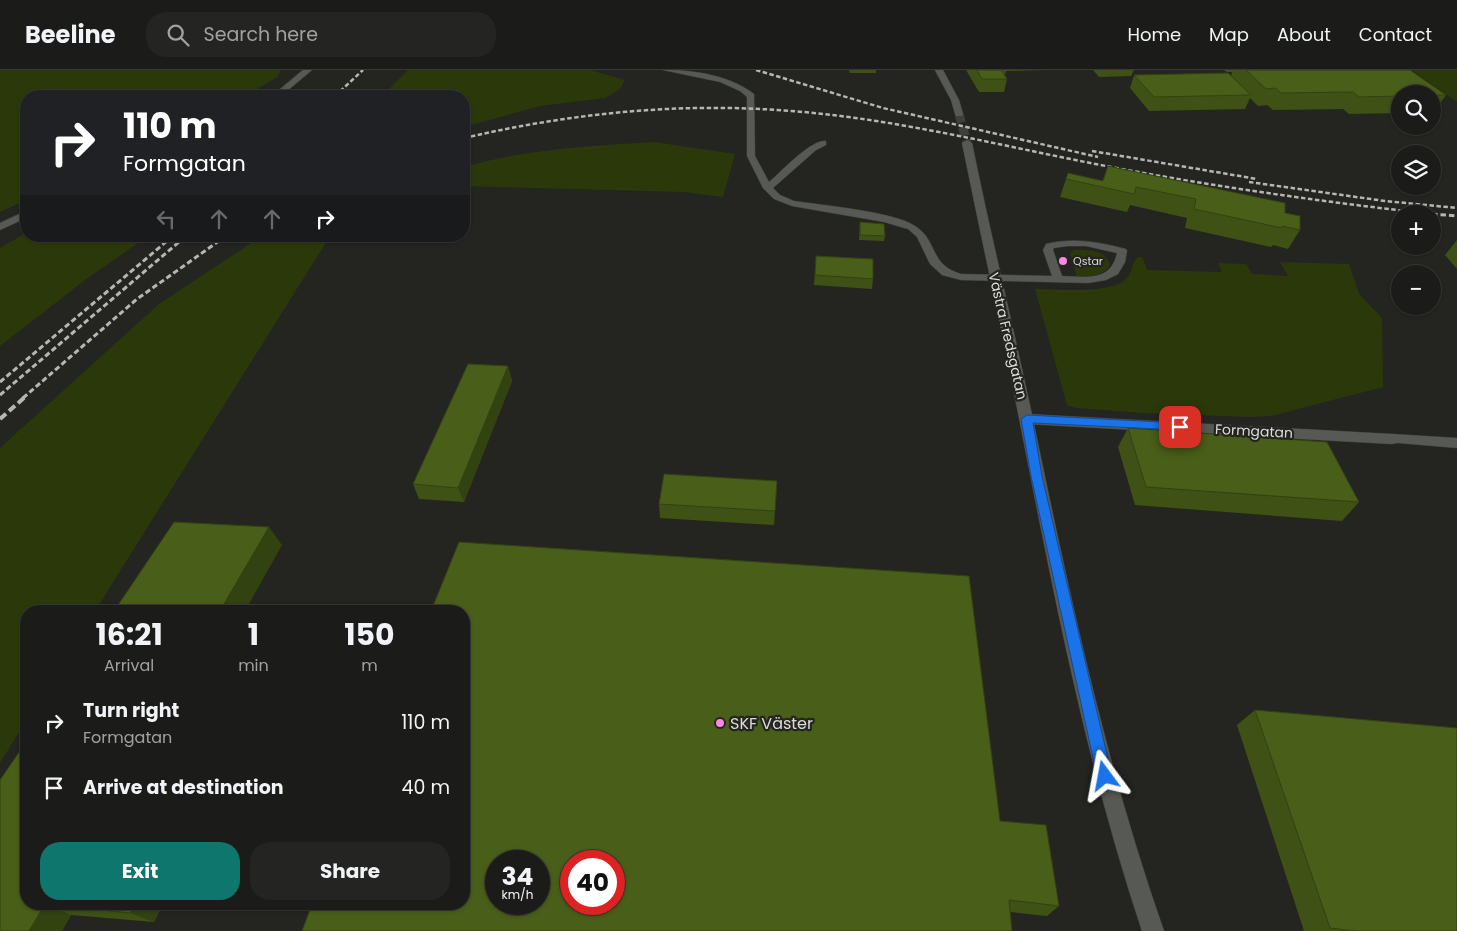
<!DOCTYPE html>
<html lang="en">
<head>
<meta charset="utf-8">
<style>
	:root { --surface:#1b1c19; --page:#242522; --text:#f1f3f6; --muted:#a0a1a2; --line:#393a38; --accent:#0f766e }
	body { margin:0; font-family:Poppins,sans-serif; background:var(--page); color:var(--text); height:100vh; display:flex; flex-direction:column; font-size:19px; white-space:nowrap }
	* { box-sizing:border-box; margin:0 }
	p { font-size:16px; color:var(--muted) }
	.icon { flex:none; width:28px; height:28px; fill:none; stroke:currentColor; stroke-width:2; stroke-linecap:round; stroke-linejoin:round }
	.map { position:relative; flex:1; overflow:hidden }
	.side { position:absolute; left:20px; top:535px; width:450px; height:305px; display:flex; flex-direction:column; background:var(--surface); border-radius:20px; box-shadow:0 1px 4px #0004,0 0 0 1px var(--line) }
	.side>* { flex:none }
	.top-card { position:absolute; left:20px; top:20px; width:450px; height:152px; border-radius:20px; box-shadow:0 1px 4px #0004,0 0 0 1px var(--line); background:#202124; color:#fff; overflow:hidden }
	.controls { position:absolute; left:1391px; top:15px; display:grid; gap:10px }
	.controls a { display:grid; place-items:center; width:50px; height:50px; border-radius:50%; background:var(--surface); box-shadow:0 1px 4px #0004,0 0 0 1px var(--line); font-size:25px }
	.speed { position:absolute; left:485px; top:780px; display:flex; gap:10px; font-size:25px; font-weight:700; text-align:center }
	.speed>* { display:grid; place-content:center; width:65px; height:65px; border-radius:50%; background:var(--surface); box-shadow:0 1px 4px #0004,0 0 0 1px var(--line); line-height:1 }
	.speed small { font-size:12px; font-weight:400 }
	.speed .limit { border:8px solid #d22; background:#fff; color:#111 }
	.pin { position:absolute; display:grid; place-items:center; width:42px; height:42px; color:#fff; margin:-21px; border-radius:10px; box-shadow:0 2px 8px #0006 }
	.me { position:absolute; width:55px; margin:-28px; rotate:347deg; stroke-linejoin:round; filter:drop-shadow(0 0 4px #0008) }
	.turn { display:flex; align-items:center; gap:18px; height:105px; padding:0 20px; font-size:22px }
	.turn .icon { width:65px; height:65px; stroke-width:2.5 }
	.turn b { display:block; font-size:35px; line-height:42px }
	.lanes { display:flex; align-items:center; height:48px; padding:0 20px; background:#0003; justify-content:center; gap:25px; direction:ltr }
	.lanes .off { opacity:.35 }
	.eta { display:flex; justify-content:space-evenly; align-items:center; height:85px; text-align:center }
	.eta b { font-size:30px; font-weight:700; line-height:35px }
	.action { display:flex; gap:10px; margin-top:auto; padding:10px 20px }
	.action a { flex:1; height:58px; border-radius:20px; background:var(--accent); color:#fff; font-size:20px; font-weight:700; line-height:58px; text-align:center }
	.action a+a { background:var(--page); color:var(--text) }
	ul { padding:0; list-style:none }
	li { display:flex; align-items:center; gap:15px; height:65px; padding:0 20px }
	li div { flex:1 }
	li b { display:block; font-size:19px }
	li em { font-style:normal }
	header { display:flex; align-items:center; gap:30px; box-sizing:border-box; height:70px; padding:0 25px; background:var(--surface); border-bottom:1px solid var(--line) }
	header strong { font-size:24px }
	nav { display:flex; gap:28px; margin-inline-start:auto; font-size:18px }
	.search { width:350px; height:45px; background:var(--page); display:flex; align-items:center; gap:12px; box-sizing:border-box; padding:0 18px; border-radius:20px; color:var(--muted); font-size:19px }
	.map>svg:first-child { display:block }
</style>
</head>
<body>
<header>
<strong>Beeline</strong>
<div class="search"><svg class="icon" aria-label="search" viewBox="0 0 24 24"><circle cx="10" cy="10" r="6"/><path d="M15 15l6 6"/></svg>Search here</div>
<nav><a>Home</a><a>Map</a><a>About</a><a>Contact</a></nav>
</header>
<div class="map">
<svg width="1457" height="861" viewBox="0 0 1457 861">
	<rect width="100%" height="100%" fill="#242521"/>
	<!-- green -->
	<path fill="#2b390a" d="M 0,0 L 281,0 L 277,7 L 246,26 L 26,26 L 26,130 L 0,142 Z
		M 408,0 L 590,0 L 625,10 L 620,19 L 605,28 L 540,36 L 464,57 L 464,26 L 382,26 Z
		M 1412,0 L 1457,0 L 1457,32 Z
		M 654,72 L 735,84 L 723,127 L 684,122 L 464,116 L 464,97 C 526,79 590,76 654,72 Z
		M 26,163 L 26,166 L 148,166 L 85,210 L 0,276 L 0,178 Z
		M 262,166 L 330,166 L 95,541 L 26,541 L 26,651 L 0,693 L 0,378 L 159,234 Z
		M 1074,180 C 1089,180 1104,179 1110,194 C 1104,207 1089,206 1077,207 L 1070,183 Z
		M 1138,187 L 1142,187 L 1147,200 L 1222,202 L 1218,193 L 1246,194 L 1252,204 L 1288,206 L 1280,192 L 1349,194 L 1359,224 L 1382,248 L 1383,317 L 1271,346 L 1250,347 L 1143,343 L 1076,338 L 1067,335 L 1035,219 C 1057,219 1109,224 1125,210 C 1133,204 1131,193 1138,187 Z"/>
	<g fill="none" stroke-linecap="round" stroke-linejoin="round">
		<!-- secondary-tunnel -->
		<path stroke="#3f403d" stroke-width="9" stroke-dasharray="9 4.5" stroke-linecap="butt" d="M 959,44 L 967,73"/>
		<defs>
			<path id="lane" d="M 663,0 C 694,0 729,5 754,24 L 755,86 L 769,112 C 781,102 811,69 826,71 L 826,75 L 816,80 L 773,118 L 780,125 L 794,131 C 821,135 895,142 915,156 C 938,170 929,195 961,204 L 1052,206 L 1043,180 L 1046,174 C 1074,167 1099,172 1126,179 L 1127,181 L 1125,192 L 1118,204 L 1106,210 L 1088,213 L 961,210 L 942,205 L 930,194 L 917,167 L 908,159 L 884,152 L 792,136 L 774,129 L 763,118 L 747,86 L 747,27 L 740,21 L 720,12 ZM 1068,176 L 1086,176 L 1117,183 C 1111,212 1086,207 1062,206 L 1053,180 L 1054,178 Z
				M 1392,364 L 1457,368 L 1457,378 L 1387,372 L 1386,369 L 1387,366 Z"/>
			<path id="street" d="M 1027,344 L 1392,364 L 1397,365 L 1399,369 L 1397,373 L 1392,374 L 1027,354 L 1022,352 L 1020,349 L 1022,346 Z"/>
			<path id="secondary" d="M 303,0 L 312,0 L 281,26 L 272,26 Z
				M 935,0 L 943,0 L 959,30 L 963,44 L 962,46 L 956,46 L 955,44 L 951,30 Z
				M 967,70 L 972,73 C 990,162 1012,251 1031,340 C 1068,517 1104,690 1164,861 L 1142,861 C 1085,690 1053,520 1018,343 C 1003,265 985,186 969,107 L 962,73 Z
				M 26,141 L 26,148 L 0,160 L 0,153 Z"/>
		</defs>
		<!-- lane casing -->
		<use href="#lane" stroke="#3e3f3c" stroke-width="1"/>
		<!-- street casing -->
		<use href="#street" stroke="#3e3f3c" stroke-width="1"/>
		<!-- secondary casing -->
		<use href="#secondary" stroke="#3e3f3c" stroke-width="1"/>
		<!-- lane -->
		<use href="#lane" fill="#575954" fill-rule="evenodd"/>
		<!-- street -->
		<use href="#street" fill="#575954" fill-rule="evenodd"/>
		<!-- secondary -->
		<use href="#secondary" fill="#575954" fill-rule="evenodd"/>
		<!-- rail-far2 -->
		<path stroke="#b6b7b4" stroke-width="2.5" stroke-dasharray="4.5 2.5" stroke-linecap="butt" d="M 756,0 L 883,38 L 1098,87
			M 335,26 L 363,0
			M 464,68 C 572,43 680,32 791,41 C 899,49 1005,77 1111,97 C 1217,117 1324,132 1432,144
			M 1092,81 L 1257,109
			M 1249,112 L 1385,131 L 1457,138
			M 1432,144 L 1438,145"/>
		<!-- rail-far1 -->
		<path stroke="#b6b7b4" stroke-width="3" stroke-dasharray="5.5 3" stroke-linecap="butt" d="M 1426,143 L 1432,144
			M 1432,144 L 1457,146
			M 0,312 L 173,166
			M 0,325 L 186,166
			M 23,328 L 137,229 L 226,166"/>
		<!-- rail -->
		<path stroke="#b6b7b4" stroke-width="4" stroke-dasharray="8 4" stroke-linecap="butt" d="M 0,349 L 25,327"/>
	</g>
	<!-- wall -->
	<path fill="#3f5115" d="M 849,0 L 876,0 L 876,3 L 850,3 Z
		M 966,0 L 1047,0 L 1006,1 L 1005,5 L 1007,9 L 1004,22 L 979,22 Z
		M 1093,0 L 1134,0 L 1131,6 L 1099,7 Z
		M 1224,0 L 1410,0 L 1446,25 L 1434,42 L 1432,42 L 1432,24 L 1400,24 L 1400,43 L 1349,44 L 1343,39 L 1273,40 L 1267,35 L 1258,36 L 1250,28 L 1245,39 L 1149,41 L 1130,18 L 1134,5 L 1231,6 L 1232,2 L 1227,2 Z
		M 1108,96 L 1285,143 L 1300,160 L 1288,179 L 1273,175 L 1271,177 L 1185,158 L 1187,148 L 1130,135 L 1127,142 L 1060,127 L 1066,109 L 1103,110 Z
		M 860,152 L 885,166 L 884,171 L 859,170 Z
		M 1457,170 L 1457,199 L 1445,185 Z
		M 816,186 L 873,209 L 872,219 L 814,215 Z
		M 508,296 L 512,311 L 464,432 L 419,429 L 413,414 Z
		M 1128,358 L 1359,432 L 1342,451 L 1135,435 L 1118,377 Z
		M 777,411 L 774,455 L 660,448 L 659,434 Z
		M 1255,640 L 1457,861 L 1304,861 L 1237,655 Z
		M 1000,751 L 1059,836 L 1047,846 L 1010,842 Z
		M 26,834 L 163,834 L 154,852 L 71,845 L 62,861 L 0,861 Z"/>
	<!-- shaded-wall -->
	<path fill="#334211" d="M 508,296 L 512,311 L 464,432 L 458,418 Z
		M 269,457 L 282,475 L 245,541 L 220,541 Z
		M 45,834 L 71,845 L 62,861 L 29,861 Z
		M 135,834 L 163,834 L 154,852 L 130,843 Z"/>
	<!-- building -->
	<path fill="#495e18" stroke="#334211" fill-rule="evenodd" d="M 977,0 L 1001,0 L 1007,9 L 982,9 Z
		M 1246,0 L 1410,0 L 1446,25 L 1432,25 L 1432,24 L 1400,24 L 1400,26 L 1359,27 L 1353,22 L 1281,23 L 1276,18 L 1266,19 Z
		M 1228,3 L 1251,25 L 1154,27 L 1134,5 Z
		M 1108,96 L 1285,133 L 1285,143 L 1300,146 L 1300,160 L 1282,156 L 1282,158 L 1194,139 L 1196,129 L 1136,117 L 1134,124 L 1066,109 L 1068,103 L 1103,111 Z
		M 860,152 L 884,154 L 885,166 L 860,165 Z
		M 816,186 L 873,189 L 873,209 L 815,205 Z
		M 468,294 L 508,296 L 458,418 L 413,414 Z
		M 1128,358 L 1327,372 L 1359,432 L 1146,417 Z
		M 664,404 L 777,411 L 775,441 L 659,434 Z
		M 174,452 L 269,457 L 220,541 L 114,541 Z
		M 459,472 L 969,506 L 1000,751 L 1046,755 L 1059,836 L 1009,830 L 1012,861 L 302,861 L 312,834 L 464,834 L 464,541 L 431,541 ZM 496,791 L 539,791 L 539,834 L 496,834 ZM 571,791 L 614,791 L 614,834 L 571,834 Z
		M 1255,640 L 1457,658 L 1457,861 L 1356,861 L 1330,858 Z
		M 26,672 L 26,834 L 135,834 L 130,843 L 45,834 L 29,861 L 0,861 L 0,710 Z"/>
	<!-- route -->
	<path fill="#1a73e8" stroke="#114b97" d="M 1027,345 L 1180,353 L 1185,357 L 1180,360 L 1033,353 L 1042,406 L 1112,706 L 1110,712 L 1105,714 L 1099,712 L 1097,706 L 1031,406 L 1021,349 Z"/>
	<!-- markers -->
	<g fill="#fb86e5" stroke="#242521" stroke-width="2">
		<circle cx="1063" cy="191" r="5"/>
		<circle cx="720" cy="653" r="5"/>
	</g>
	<g text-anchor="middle" stroke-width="4.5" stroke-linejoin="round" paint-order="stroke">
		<!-- far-poi labels -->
		<g font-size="11" fill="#dbdcd9" stroke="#242521" text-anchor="start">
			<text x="1073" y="195">Qstar</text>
		</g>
		<!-- street labels -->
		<g font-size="14" fill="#dbdcd9" stroke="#242521">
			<text transform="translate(1008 266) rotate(77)" y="5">Västra Fredsgatan</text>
			<text transform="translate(1254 361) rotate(3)" y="5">Formgatan</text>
		</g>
		<!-- near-poi labels -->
		<g font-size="16" fill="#dbdcd9" stroke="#242521" text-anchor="start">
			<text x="730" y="659">SKF Väster</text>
		</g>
	</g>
</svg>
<div class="controls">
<a><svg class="icon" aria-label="search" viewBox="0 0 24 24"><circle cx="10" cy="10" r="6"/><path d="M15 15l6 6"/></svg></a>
<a><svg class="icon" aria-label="layers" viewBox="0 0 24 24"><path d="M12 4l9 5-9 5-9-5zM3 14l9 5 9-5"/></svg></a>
<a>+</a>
<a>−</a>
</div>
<div class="speed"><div>34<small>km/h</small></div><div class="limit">40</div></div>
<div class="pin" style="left:1180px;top:357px;background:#d93025"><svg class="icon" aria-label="arrive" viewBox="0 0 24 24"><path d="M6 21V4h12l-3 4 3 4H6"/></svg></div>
<svg class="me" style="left:1105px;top:706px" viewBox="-20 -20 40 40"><path d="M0-17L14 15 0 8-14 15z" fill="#1a73e8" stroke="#fff" stroke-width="4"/></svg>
<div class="top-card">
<div class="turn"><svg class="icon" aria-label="right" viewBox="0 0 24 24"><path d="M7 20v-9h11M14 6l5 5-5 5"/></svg><div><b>110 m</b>Formgatan</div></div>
<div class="lanes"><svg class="icon off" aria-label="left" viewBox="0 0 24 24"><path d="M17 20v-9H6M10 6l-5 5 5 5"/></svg><svg class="icon off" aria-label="ahead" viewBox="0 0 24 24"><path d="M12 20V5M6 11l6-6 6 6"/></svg><svg class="icon off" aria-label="ahead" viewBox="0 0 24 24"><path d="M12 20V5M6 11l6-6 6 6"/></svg><svg class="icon" aria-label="right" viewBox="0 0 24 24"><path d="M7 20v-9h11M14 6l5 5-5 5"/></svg></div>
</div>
<section class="side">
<div class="eta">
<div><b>16:21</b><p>Arrival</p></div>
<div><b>1</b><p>min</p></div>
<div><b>150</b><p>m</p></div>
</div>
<ul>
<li><svg class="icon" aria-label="right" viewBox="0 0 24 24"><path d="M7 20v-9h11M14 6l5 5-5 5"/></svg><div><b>Turn right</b><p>Formgatan</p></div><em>110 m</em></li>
<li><svg class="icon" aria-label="arrive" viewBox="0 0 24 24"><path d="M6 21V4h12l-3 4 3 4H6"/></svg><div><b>Arrive at destination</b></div><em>40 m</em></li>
</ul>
<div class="action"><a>Exit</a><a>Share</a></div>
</section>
</div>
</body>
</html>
